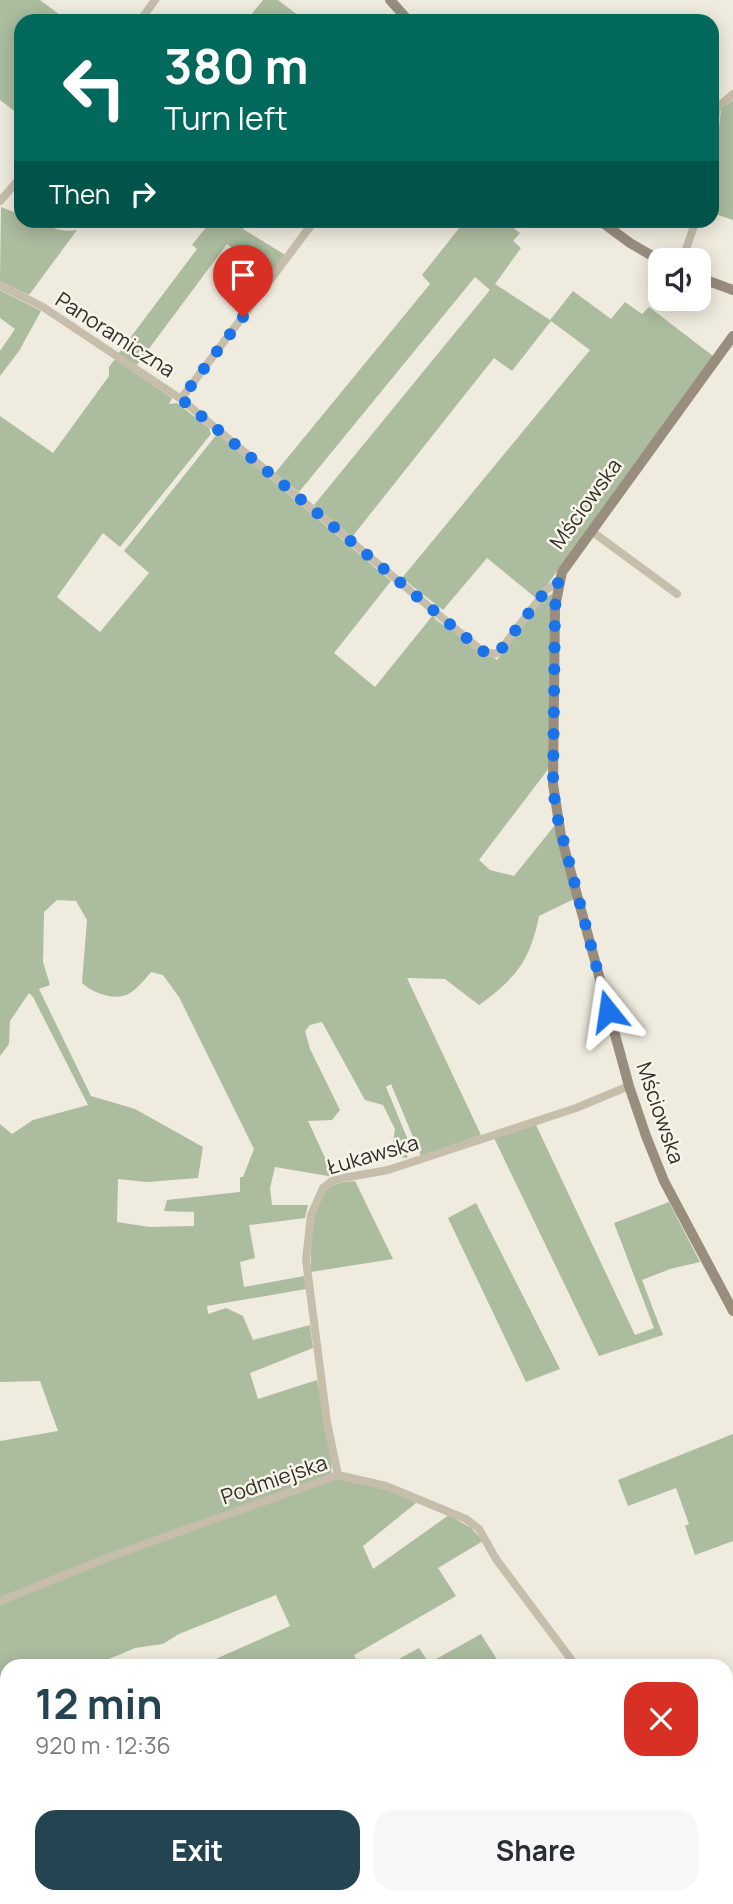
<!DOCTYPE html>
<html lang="en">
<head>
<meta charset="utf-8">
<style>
	:root { --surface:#fff; --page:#f7f7f7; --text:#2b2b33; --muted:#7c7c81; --accent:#244451 }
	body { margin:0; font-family:Manrope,sans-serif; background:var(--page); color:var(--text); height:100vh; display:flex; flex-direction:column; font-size:26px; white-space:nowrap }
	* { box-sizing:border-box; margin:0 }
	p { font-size:23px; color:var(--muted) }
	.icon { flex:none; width:38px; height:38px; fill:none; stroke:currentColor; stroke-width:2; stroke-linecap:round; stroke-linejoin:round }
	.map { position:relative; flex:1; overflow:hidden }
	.panel { position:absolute; left:0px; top:1659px; width:733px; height:245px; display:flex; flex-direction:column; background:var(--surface); border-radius:21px 21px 0 0; box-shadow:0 4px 18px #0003 }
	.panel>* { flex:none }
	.banner { position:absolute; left:14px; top:14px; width:705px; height:214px; border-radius:21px; box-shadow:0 4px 18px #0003; background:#00695c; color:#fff; overflow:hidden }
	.buttons { position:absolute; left:648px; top:248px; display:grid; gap:14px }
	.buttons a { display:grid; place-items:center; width:63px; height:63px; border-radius:14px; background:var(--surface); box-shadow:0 4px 18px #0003; font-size:35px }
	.pin { position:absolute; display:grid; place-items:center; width:60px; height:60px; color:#fff; margin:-72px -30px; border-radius:50% 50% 50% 0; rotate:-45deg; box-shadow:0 0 7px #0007 }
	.pin .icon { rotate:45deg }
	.me { position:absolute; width:77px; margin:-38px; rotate:345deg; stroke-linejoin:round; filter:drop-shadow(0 0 5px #0008) }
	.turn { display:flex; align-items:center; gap:24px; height:147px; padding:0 35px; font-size:32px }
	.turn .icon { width:91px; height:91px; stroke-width:2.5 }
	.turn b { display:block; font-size:49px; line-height:60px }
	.then { display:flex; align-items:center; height:66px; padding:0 35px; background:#0003; gap:14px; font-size:26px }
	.round { display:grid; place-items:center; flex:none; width:74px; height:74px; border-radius:21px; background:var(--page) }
	.overview { display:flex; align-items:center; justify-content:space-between; height:119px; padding:0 35px }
	h1 { font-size:42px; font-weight:700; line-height:52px; color:var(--accent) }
	.action { display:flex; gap:14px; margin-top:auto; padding:14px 35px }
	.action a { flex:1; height:80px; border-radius:21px; background:var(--accent); color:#fff; font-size:28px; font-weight:700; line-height:80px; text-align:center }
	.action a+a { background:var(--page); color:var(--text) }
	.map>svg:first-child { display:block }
</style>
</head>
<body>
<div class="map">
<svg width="733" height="1904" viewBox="0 0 733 1904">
	<rect width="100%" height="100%" fill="#efebde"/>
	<!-- green -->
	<path fill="#acbc9f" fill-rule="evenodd" d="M 0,0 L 40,0 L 68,21 L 21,21 L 21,116 L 0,100 Z
		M 263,0 L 278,0 L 303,19 L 301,21 L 246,21 Z
		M 733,100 L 733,220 L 712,213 C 712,178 718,144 721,109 Z
		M 1,207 L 21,215 L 21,220 C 41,221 58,234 77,230 L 29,295 L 0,281 Z
		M 211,221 L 249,221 L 243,229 L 287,256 L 271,277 L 227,244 L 136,366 L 118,354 L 197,249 L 192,245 Z
		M 456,221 L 504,221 L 520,233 L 513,241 L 521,248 L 495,284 L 550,320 L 573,291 L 611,319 L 625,302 L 642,314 L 649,307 L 713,356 L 537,599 L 487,558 L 443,610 L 402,578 L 590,350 L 551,321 L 512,371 L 494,358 L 352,537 L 314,505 L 490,290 L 475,277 L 299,492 L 275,473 L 430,284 L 422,275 L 460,227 Z
		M 0,290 L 41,311 L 19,351 L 0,376 L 0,351 L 15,329 L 0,318 Z
		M 115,359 L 172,398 L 169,404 L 177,403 L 209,428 L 211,434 L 120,547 L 103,533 L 57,597 L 100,632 L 149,573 L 124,551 L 217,434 L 391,581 L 334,653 L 375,687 L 433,615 L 436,620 L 497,660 L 543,598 L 552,594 L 549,768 L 479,860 L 490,870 L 514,876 L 555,825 L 574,899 L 539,916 C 530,961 516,978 479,1005 L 445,979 L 407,978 L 481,1135 L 421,1156 L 391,1084 L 386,1087 L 410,1145 L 407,1158 L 400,1157 L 393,1143 L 395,1129 L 383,1105 L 365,1100 L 322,1022 L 310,1025 L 305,1031 L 310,1049 L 340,1110 L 332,1120 L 308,1121 L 334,1177 L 275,1167 L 270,1188 L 272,1205 L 308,1205 L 305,1218 L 249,1225 L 255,1258 L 240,1262 L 244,1287 L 304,1276 L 306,1289 L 207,1306 L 208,1314 L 226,1308 L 243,1316 L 253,1340 L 310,1325 L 313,1348 L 250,1373 L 258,1399 L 317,1380 L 332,1455 L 331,1477 L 404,1494 L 416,1503 L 363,1546 L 373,1569 L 449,1515 L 471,1528 L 483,1541 L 438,1568 L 456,1596 L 354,1655 L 359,1666 L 200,1666 L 290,1626 L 276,1595 L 179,1634 L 163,1644 L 135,1648 L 109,1659 L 101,1666 L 7,1666 L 7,1789 L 0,1789 L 0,1441 L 58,1431 L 40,1381 L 0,1382 L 0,1124 L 12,1134 L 33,1120 L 88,1105 L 33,997 L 29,993 L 10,1021 L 9,1044 L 0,1056 L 0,416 L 53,453 L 109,376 L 109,367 ZM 57,900 L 76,901 L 87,920 L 82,983 C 93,993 116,1002 130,993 C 138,988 145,979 151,972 L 163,975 L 179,997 L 254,1149 L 243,1177 L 240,1177 L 240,1192 L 167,1200 L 164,1211 L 194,1212 L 194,1226 L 149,1227 L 117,1222 L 118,1179 L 147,1182 L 198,1178 L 203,1147 L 135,1109 L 91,1096 L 39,989 L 50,985 L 43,962 L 44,912 Z
		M 536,1125 L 635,1335 L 654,1328 L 614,1223 L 669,1202 L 700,1262 L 670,1269 L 642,1280 L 663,1335 L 599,1356 L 494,1138 Z
		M 355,1181 L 393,1259 L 311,1272 C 311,1249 310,1204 329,1188 C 336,1182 346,1182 355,1181 Z
		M 476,1203 L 560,1369 L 526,1382 L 448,1218 Z
		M 733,1434 L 733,1541 L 695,1555 L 685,1526 L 689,1524 L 676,1488 L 628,1506 L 618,1480 Z
		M 481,1634 L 501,1666 L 386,1666 L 419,1648 L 429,1663 Z
		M 47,1897 L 475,1897 L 481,1904 L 228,1904 L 222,1901 L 217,1904 L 48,1904 Z"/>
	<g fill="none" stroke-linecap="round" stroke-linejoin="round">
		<!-- street -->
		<path stroke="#c6bdab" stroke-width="8" d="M 140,21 L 155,0
			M 712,171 L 716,109 L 733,94
			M 0,201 L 21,177
			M 682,261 L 696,220
			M 0,285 L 43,307 L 181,399 L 482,651 L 494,654 L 499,652 L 547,589 L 558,583
			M 181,399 L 315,220
			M 590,530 L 677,594
			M 338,1475 L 327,1422 L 306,1260 L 311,1215 L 323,1188 L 332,1181 L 343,1178 L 388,1170 L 576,1108 L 629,1086
			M 0,1601 L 117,1554 L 338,1475 L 386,1486 L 466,1519 L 479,1529 L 496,1559 L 576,1666
			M 726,1800 L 733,1797
			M 726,1894 L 732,1904"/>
		<!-- secondary -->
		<path stroke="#998d7d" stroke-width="10" d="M 390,0 L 409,21
			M 599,220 L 630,243 L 661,261
			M 698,277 L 733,290
			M 733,336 L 562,572 L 555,607 L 553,784 L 561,836 L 629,1086 L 646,1136 L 664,1181 L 733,1311"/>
	</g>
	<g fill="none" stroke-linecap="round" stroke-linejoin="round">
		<!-- route -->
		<path stroke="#1a73e8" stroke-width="12" stroke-dasharray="0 21.6" d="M 243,317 L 181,399 L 482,651 L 494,654 L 499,652 L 547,589 L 558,583 L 555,607 L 553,785 L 556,812 L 608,1011"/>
	</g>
	<g text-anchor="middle" stroke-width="5" stroke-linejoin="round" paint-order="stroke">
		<!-- street labels -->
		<g font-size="21" fill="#342f29" stroke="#f7f4e9">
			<text transform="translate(115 335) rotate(33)" y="7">Panoramiczna</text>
			<text transform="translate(586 504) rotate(-54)" y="7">Mściowska</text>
			<text transform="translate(660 1113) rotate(71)" y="7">Mściowska</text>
			<text transform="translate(373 1155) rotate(-16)" y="7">Łukawska</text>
			<text transform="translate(274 1480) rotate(-19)" y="7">Podmiejska</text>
		</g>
	</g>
</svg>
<div class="buttons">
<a><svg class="icon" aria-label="sound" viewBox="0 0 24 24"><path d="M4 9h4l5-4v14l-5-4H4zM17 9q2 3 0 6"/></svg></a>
</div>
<div class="pin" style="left:243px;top:317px;background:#d93025"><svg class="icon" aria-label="arrive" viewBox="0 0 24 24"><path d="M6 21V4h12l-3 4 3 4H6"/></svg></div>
<svg class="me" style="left:608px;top:1011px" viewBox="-20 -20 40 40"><path d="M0-17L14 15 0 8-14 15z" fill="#1a73e8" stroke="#fff" stroke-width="4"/></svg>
<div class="banner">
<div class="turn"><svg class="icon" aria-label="left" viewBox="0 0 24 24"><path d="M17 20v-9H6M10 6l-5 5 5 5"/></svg><div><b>380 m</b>Turn left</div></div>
<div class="then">Then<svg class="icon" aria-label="right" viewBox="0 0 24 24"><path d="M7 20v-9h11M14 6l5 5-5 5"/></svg></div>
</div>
<section class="panel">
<div class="overview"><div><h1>12 min</h1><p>920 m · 12:36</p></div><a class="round" style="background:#d93025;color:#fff"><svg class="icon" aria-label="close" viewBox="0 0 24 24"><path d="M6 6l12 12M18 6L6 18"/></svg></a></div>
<div class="action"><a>Exit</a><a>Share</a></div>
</section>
</div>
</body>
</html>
